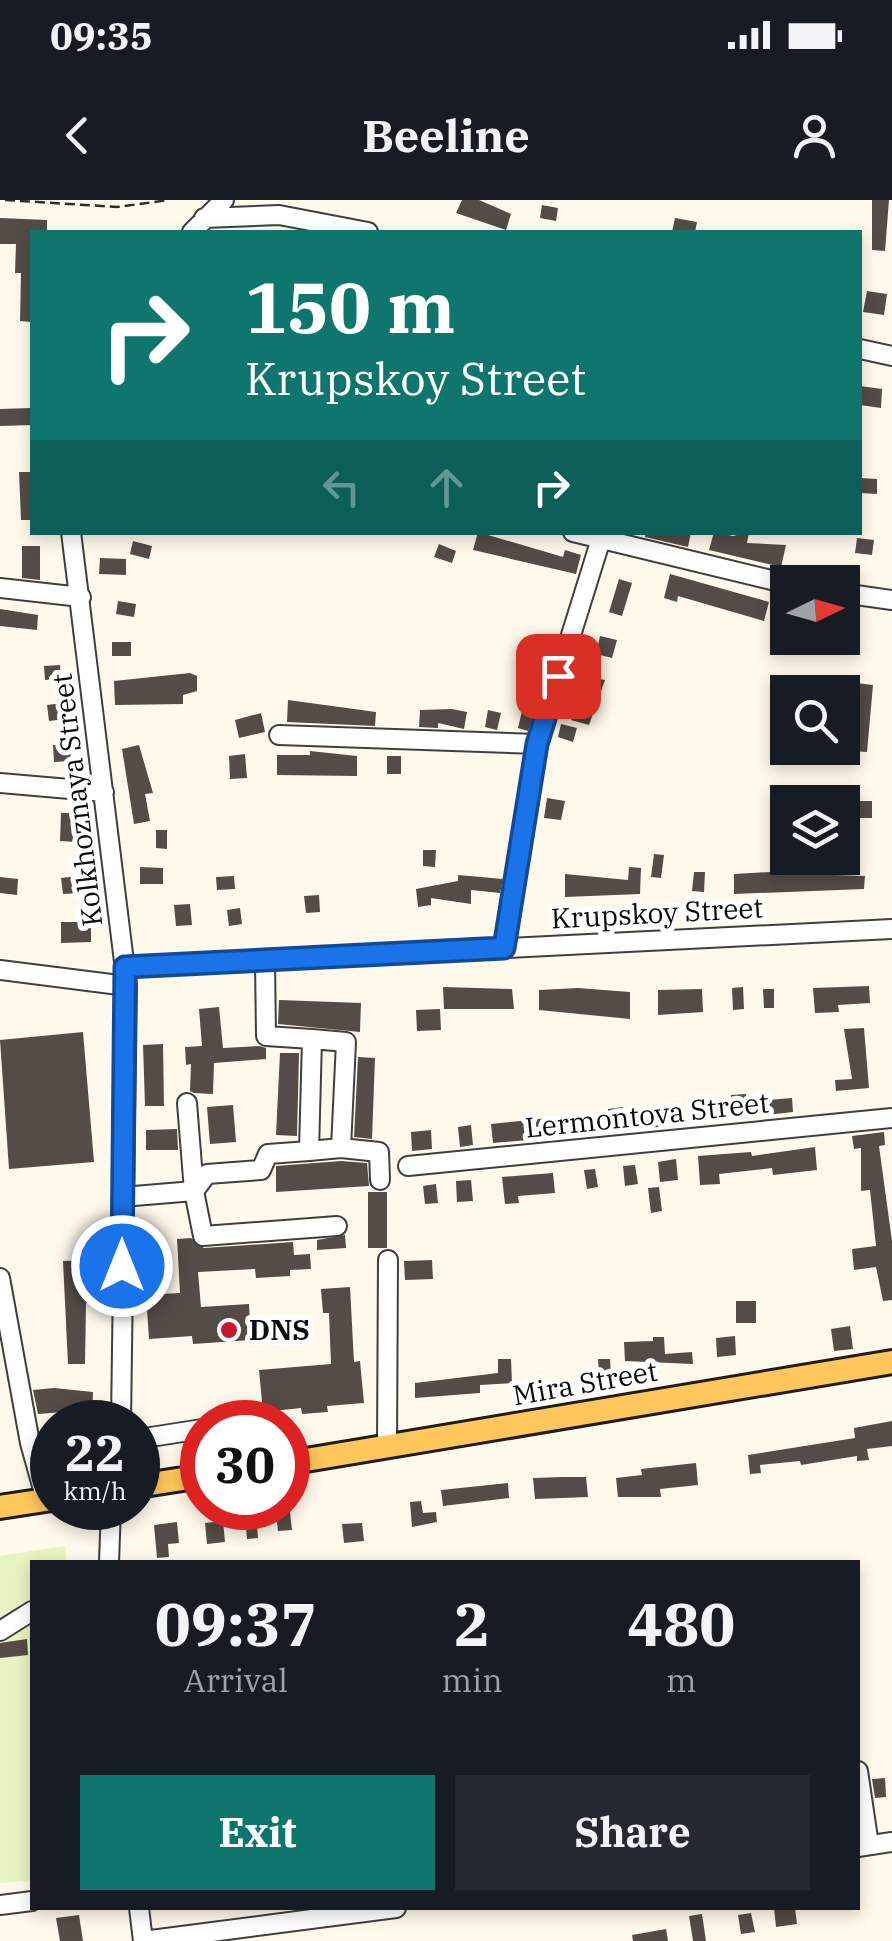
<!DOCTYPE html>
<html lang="en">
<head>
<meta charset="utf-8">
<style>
	:root { --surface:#171b24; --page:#242831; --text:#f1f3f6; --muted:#9ea1a6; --accent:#0f766e }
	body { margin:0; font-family:"IBM Plex Serif",serif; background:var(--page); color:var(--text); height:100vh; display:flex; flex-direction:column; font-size:38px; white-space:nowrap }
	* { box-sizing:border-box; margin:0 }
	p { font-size:32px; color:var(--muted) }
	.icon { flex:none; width:55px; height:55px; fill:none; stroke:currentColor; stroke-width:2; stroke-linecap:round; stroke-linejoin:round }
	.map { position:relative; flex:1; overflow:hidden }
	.panel { position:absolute; left:30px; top:1360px; width:830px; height:350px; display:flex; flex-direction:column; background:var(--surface); border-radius:0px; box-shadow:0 5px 15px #0003 }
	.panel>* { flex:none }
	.banner { position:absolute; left:30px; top:30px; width:832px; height:305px; border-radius:0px; box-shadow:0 5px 15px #0003; background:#0f766e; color:#fff; overflow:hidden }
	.needle { width:65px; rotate:85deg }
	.fabs { position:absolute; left:770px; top:365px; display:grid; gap:20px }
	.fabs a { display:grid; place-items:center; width:90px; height:90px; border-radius:0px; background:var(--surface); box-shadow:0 5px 15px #0003; font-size:50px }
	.speed { position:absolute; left:30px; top:1200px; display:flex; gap:20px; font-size:50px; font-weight:700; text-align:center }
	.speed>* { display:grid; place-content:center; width:130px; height:130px; border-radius:50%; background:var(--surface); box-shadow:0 5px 15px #0003; line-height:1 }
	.speed small { font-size:25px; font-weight:400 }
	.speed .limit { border:15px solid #d22; background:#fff; color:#111 }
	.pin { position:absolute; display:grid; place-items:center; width:85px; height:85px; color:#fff; margin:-42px; border-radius:20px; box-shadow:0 5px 15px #0006 }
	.me { position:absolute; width:110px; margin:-55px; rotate:0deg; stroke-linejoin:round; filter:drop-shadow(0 0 8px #0008) }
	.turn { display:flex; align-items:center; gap:35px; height:210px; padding:0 50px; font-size:45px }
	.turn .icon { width:130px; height:130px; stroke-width:2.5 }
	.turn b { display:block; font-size:70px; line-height:85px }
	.lanes { display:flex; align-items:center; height:95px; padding:0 50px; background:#0003; justify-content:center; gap:50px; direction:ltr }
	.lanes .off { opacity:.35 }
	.eta { display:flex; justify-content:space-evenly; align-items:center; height:170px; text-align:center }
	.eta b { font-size:60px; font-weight:800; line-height:70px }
	.cta { display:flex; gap:20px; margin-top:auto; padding:20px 50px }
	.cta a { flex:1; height:115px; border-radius:0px; background:var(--accent); color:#fff; font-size:40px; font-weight:800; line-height:115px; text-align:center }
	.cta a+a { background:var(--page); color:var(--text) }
	.status { display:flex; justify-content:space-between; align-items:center; height:70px; padding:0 50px; background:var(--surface); direction:ltr }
	.status svg { height:28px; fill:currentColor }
	header { display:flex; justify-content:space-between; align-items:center; height:130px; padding:0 50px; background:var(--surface); font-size:45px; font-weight:800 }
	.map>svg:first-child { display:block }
</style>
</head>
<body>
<div class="status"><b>09:35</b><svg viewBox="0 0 49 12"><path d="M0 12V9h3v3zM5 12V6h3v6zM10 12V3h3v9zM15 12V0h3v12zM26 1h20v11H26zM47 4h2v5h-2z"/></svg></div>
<header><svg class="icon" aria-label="back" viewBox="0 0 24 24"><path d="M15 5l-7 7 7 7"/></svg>Beeline<svg class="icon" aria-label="person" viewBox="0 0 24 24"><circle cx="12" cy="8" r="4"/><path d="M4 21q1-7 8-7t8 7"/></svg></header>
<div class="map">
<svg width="892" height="1741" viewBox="0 0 892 1741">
	<rect width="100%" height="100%" fill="#fff9eb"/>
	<!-- pitch -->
	<path fill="#e8f3c3" d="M 65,1346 L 67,1362 L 32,1362 L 32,1680 L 0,1683 L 0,1356 Z"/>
	<!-- building -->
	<path fill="#554b47" d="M 462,0 L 479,0 L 511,14 L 506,30 L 456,13 Z
		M 872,0 L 889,0 L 885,51 L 872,50 Z
		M 542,5 L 558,8 L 556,21 L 540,18 Z
		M 0,18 L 47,20 L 47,32 L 32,32 L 32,122 L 20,121 L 21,73 L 15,73 L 16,44 L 0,44 Z
		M 675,18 L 697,22 L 695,32 L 672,32 Z
		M 867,91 L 887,94 L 884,115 L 863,112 Z
		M 860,186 L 882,189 L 881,208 L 860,205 Z
		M 31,208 L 32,225 L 0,226 L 0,209 Z
		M 19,272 L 32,272 L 32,320 L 21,320 Z
		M 860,278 L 877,279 L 877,294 L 860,293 Z
		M 478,332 L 563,357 L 565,350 L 581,355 L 576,374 L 473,350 Z
		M 646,332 L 691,332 L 688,347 L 645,337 Z
		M 714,332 L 733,336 L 749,332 L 747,343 L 786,345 L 781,367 L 709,350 Z
		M 857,338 L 874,340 L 872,355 L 855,353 Z
		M 133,341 L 152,346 L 149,359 L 130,354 Z
		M 439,344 L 456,351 L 452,363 L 434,357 Z
		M 22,346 L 40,346 L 40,380 L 22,378 Z
		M 100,358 L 126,359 L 126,375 L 99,374 Z
		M 670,374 L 769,402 L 764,421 L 678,396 L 677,402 L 664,398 Z
		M 619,379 L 632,383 L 622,416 L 609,412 Z
		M 118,401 L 136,404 L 134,417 L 116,414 Z
		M 0,409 L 38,415 L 37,430 L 0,426 Z
		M 600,436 L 617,440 L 612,458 L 596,454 Z
		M 112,442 L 131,442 L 131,456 L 112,456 Z
		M 60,465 L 61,479 L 45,480 L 44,466 Z
		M 190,473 L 197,476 L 197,491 L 183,495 L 183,504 L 115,505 L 114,481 Z
		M 586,476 L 605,480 L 589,525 L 571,520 Z
		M 856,483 L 873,485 L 867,552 L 849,551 Z
		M 288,500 L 376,512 L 375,526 L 287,522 Z
		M 63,503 L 65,519 L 49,521 L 47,505 Z
		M 523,507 L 535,510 L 528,531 L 518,528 Z
		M 452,509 L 467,512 L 464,529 L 438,523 L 438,528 L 419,527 L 420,510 Z
		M 488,510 L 501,513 L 497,530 L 485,527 Z
		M 261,513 L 265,532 L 239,538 L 235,520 Z
		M 561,524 L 577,528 L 573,542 L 558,537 Z
		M 70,544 L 71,561 L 54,562 L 53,545 Z
		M 139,545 L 153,593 L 145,594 L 150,621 L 134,624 L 122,549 Z
		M 310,551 L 357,556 L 357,576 L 277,575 L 277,555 L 310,555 Z
		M 245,554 L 247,578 L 230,579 L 229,556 Z
		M 387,556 L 401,556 L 401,574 L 387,574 Z
		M 547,598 L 565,601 L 561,620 L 544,618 Z
		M 859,601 L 872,601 L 872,618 L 859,618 Z
		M 61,613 L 76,613 L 76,642 L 60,641 Z
		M 156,630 L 167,630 L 167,649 L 156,648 Z
		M 423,650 L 436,650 L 435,667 L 423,666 Z
		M 654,654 L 664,655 L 661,678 L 651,677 Z
		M 140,667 L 163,668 L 163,684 L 140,684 Z
		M 629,667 L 641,668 L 640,694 L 565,697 L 565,674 L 628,680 Z
		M 804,670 L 804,674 L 865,676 L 864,689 L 734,694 L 734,674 Z
		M 694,672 L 705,672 L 704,692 L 692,691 Z
		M 458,675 L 503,679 L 500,693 L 471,690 L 471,704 L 431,698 L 431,705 L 418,707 L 416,689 L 458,681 Z
		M 79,676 L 81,693 L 63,694 L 61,678 Z
		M 234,676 L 235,689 L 217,690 L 216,677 Z
		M 0,677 L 18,679 L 17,695 L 0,693 Z
		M 319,695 L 320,712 L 306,713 L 304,696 Z
		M 190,704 L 192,725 L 176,726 L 174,705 Z
		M 240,708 L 242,724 L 229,726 L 227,710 Z
		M 61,722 L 91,722 L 91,742 L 61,743 Z
		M 869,786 L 870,803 L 838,805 L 839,812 L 815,813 L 813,788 Z
		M 443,787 L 512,789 L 514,809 L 444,809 Z
		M 743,787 L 744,809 L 733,810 L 732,788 Z
		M 578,788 L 630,792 L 630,819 L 539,810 L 539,790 Z
		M 702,789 L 703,812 L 658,815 L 658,790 Z
		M 763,789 L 774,789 L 774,808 L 764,808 Z
		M 279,800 L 361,803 L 360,832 L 278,824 Z
		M 219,807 L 223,848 L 259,846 L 266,848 L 266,859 L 214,863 L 213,894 L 194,893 L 190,891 L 191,864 L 186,865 L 185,847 L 202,846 L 199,809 Z
		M 440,809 L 441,830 L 417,831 L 416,810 Z
		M 864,828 L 869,888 L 836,891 L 835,880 L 852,879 L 844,829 Z
		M 83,832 L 94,962 L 9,969 L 0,840 Z
		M 163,844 L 164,906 L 145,906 L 143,845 Z
		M 280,853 L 299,853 L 297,936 L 276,935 Z
		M 358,857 L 375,858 L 372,939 L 354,937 Z
		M 746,894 L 746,902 L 792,898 L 793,912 L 733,919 L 731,895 Z
		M 704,898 L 707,921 L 692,923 L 689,900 Z
		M 233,905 L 236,942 L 210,944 L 207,907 Z
		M 623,907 L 626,929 L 611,931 L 608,909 Z
		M 665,907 L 667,926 L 649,928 L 647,909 Z
		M 585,914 L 587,935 L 493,943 L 491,924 Z
		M 471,925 L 473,945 L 460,947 L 458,927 Z
		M 177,929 L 178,950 L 146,950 L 146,930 Z
		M 431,930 L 432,949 L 412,951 L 411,932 Z
		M 884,932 L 885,945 L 879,946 L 892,1041 L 892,1100 L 883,1101 L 876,1067 L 854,1070 L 852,1049 L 876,1046 L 870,990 L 861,991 L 861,948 L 854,949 L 852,936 Z
		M 815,947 L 817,970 L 773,975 L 772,968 L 719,974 L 720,984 L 700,985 L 698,956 L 751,952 L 752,956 Z
		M 676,959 L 678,980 L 660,982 L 658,962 Z
		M 341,961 L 367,963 L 369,986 L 276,992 L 276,966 Z
		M 635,965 L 638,984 L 625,986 L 623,966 Z
		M 595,969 L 598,987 L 587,989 L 584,970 Z
		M 553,973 L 555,993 L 518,996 L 519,1003 L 505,1004 L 502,977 Z
		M 471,980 L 473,1001 L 457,1002 L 456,981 Z
		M 436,984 L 438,1003 L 425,1004 L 423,986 Z
		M 659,987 L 662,1011 L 651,1013 L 648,988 Z
		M 368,992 L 387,992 L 387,1048 L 368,1048 Z
		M 345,1035 L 346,1048 L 317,1050 L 317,1040 Z
		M 191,1038 L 204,1048 L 293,1042 L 294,1055 L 310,1054 L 311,1069 L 290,1070 L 290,1076 L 256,1078 L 255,1069 L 198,1072 L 201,1107 L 249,1104 L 251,1140 L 193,1144 L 192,1136 L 149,1139 L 146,1095 L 180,1093 L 177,1039 Z
		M 89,1060 L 94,1103 L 86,1103 L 85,1164 L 68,1164 L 63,1061 Z
		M 432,1060 L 433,1079 L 405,1080 L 404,1061 Z
		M 350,1087 L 354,1162 L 360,1161 L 364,1203 L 327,1206 L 328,1212 L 302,1214 L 301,1208 L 263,1212 L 259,1170 L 331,1164 L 329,1113 L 323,1113 L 321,1089 Z
		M 736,1101 L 756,1101 L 756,1123 L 736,1123 Z
		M 850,1126 L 853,1149 L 834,1151 L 831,1129 Z
		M 735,1136 L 736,1155 L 717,1157 L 716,1138 Z
		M 653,1137 L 664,1137 L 665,1154 L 692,1152 L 693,1164 L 625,1161 L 624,1142 L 653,1141 Z
		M 498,1159 L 511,1159 L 512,1183 L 480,1185 L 480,1193 L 415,1198 L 415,1183 L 498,1173 Z
		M 598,1159 L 610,1159 L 611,1175 L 599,1175 Z
		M 54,1188 L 93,1192 L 92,1222 L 62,1222 L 63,1212 L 38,1214 L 33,1190 Z
		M 892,1221 L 892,1246 L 867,1249 L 869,1260 L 857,1261 L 857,1256 L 801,1265 L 800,1261 L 760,1265 L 761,1273 L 750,1274 L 748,1255 L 855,1238 L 854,1228 Z
		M 696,1263 L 698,1285 L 660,1289 L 661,1297 L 618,1297 L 616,1278 L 642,1275 L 641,1269 Z
		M 563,1277 L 586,1277 L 588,1297 L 535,1299 L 533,1278 Z
		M 508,1283 L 509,1298 L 443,1306 L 441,1290 Z
		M 421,1301 L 423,1313 L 436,1312 L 437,1322 L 412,1327 L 410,1302 Z
		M 290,1312 L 292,1330 L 278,1331 L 276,1313 Z
		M 256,1314 L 258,1338 L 247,1339 L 245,1316 Z
		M 223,1321 L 225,1342 L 207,1344 L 205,1323 Z
		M 177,1322 L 179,1343 L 168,1344 L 169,1357 L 157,1358 L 154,1325 Z
		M 362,1323 L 364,1341 L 344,1343 L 342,1324 Z
		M 27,1439 L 28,1455 L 0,1458 L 0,1443 Z
		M 885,1578 L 886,1597 L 875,1598 L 872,1579 Z
		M 774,1708 L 795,1708 L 797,1724 L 776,1727 Z
		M 751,1713 L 755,1732 L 741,1734 L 738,1715 Z
		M 702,1714 L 706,1741 L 693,1741 L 689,1716 Z
		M 79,1715 L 83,1741 L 60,1741 L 56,1718 Z
		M 666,1729 L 668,1741 L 633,1741 L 632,1735 Z"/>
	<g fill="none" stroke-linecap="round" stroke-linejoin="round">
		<defs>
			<path id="minor" d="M 204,18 L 279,15 L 368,32
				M 192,32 L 224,0
				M 860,149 L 892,156
				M 71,332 L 127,786 L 121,1222
				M 573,332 L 788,384
				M 0,388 L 81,397
				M 842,393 L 892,400
				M 279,535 L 537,544
				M 0,583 L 104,592
				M 504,749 L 537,544 L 601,339
				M 125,767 L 892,729
				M 0,770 L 127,786
				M 187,903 L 194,991 L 207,974 L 261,970 L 268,954 L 309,951 L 312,839 L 266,836 L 265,760
				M 341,948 L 379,952 L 380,980
				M 309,951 L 341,948 L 346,842 L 312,839
				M 408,966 L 892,918
				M 122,997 L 194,991 L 203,1036 L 337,1026
				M 0,1078 L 30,1243 L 46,1300
				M 138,1239 L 202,1229
				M 387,1247 L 388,1060
				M 109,1362 L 111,1308
				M 0,1431 L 32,1411
				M 858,1571 L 869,1645
				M 858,1647 L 892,1642
				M 0,1705 L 32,1701
				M 139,1708 L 143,1741
				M 143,1741 L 396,1708"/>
			<path id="major" d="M 288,1263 L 892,1162
				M 138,1286 L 202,1276
				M 0,1307 L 52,1299"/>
		</defs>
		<!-- minor casing -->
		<use href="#minor" stroke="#3f3f3f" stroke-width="22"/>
		<!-- major casing -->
		<use href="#major" stroke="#1d1d1d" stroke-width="28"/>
		<!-- path -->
		<path stroke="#2e2e2e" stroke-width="2.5" stroke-dasharray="10 5" stroke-linecap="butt" d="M 5,0 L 117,7 L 169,0"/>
		<!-- minor -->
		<use href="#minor" stroke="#fff" stroke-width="18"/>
		<!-- major -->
		<use href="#major" stroke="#ffc65b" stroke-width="22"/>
	</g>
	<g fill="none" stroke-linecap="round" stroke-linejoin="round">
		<defs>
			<path id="route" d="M 122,1066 L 125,767 L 504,748 L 537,544 L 558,476"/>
		</defs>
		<!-- route casing -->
		<use href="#route" stroke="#114b97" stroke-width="25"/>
		<!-- route -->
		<use href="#route" stroke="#1a73e8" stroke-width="18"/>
	</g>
	<!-- markers -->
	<circle fill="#c91732" stroke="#fff" stroke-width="4" cx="229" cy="1130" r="10"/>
	<g text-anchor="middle" stroke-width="10" stroke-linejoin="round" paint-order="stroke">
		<!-- street labels -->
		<g font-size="28" fill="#0c0c0c" stroke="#fff">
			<text transform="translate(77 600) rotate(-97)" y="10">Kolkhoznaya Street</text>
			<text transform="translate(657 713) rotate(-3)" y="10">Krupskoy Street</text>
			<text transform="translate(647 915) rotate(-6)" y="10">Lermontova Street</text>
			<text transform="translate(585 1183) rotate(-10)" y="10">Mira Street</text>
		</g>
		<!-- poi labels -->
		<g font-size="28" font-weight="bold" fill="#0c0c0c" stroke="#fff" text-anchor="start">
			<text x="249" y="1140">DNS</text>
		</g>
	</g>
</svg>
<div class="fabs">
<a><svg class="needle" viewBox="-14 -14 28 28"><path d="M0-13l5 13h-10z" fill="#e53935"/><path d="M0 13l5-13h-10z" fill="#9ea1a6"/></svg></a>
<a><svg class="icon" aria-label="search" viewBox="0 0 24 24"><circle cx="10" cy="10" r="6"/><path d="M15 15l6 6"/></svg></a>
<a><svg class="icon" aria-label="layers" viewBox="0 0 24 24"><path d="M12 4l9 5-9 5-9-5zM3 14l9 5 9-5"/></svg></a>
</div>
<div class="speed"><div>22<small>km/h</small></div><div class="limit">30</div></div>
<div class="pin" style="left:558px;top:476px;background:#d93025"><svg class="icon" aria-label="arrive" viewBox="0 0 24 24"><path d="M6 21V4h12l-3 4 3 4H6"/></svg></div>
<svg class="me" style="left:122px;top:1066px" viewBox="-20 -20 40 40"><circle r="17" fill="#1a73e8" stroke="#fff" stroke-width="3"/><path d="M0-11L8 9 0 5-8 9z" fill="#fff"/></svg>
<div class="banner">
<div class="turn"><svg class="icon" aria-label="right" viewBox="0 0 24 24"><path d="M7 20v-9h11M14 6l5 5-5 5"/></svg><div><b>150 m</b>Krupskoy Street</div></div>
<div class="lanes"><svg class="icon off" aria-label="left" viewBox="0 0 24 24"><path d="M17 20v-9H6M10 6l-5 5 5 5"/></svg><svg class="icon off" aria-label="ahead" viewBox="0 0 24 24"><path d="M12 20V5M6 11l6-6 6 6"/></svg><svg class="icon" aria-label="right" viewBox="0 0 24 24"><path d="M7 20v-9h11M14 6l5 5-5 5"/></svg></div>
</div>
<section class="panel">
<div class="eta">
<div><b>09:37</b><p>Arrival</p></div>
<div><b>2</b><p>min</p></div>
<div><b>480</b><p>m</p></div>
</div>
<div class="cta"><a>Exit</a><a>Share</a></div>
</section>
</div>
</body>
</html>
